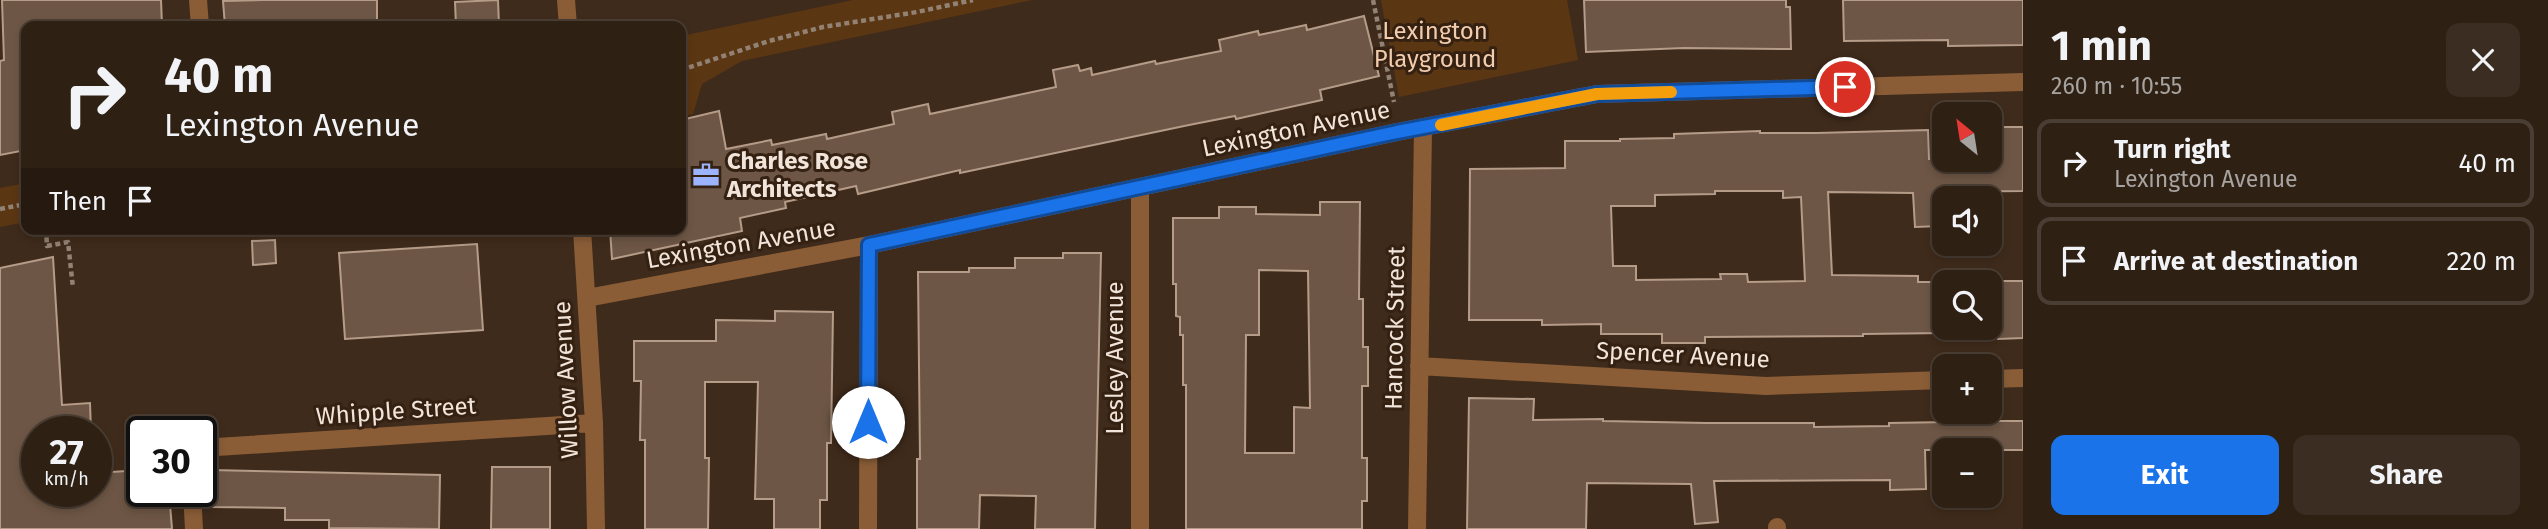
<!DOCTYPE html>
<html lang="en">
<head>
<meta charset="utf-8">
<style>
	:root { --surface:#2f2014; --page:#3b2d22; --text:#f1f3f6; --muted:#a7a3a0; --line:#4a3e34; --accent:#1a73e8 }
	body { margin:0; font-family:"Fira Sans",sans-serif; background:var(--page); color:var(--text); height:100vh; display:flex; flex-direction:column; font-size:26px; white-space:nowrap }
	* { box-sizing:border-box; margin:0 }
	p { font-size:23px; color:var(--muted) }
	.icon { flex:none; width:38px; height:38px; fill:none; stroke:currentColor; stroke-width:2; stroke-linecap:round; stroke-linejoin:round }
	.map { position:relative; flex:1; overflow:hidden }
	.drawer { display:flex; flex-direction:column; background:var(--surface); width:525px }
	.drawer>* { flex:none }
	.banner { position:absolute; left:21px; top:21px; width:665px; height:214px; border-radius:14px; box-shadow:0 4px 10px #0003,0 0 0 2px var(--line); background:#2f2014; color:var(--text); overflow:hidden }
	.needle { width:46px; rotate:330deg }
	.controls { position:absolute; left:1932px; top:102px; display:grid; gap:14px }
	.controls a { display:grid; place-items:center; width:70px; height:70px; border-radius:14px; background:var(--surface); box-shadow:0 4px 10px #0003,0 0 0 2px var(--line); font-size:35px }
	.speed { position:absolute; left:21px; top:416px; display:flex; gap:14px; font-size:35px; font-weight:700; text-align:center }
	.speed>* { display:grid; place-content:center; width:91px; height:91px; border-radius:50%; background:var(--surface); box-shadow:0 4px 10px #0003,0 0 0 2px var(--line); line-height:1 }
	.speed small { font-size:18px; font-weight:400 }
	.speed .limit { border:4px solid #111; border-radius:10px; background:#fff; color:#111 }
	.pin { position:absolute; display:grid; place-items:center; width:60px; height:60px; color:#fff; margin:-30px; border:4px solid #fff; border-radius:50%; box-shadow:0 2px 7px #0007 }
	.me { position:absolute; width:77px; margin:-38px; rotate:0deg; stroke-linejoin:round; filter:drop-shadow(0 0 5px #0008) }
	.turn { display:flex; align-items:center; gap:24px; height:147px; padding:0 28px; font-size:32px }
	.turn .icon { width:91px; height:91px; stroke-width:2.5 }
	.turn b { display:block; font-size:49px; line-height:60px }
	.then { display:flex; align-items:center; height:66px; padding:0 28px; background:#0003; gap:14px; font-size:26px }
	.round { display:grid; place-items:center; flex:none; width:74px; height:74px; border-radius:14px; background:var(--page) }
	.summary { display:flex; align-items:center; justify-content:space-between; height:119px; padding:0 28px }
	h1 { font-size:42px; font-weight:700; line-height:52px }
	.button { display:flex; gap:14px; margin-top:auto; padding:14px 28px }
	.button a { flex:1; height:80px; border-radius:14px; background:var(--accent); color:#fff; font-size:28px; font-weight:700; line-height:80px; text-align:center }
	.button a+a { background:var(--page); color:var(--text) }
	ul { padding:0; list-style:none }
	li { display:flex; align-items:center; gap:21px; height:88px; margin:0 14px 10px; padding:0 14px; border:4px solid var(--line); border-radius:14px }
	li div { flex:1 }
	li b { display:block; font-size:26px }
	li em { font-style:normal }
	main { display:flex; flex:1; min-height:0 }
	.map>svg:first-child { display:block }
</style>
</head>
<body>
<main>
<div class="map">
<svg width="2023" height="529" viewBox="0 0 2023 529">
	<rect width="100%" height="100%" fill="#3f2b1b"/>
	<!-- green -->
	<path fill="#5b3613" d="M 853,0 L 1032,0 L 742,61 L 702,84 L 693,114 L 681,116 L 681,36 Z
		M 1381,0 L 1567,0 L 1578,60 L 1399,97 Z
		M 26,183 L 26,222 L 0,227 L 0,188 Z"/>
	<!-- building -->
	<path fill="#6d5645" stroke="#b59c89" stroke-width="2" fill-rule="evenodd" d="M 2,0 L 161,0 L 162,26 L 26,26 L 26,150 L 0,155 L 0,61 L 4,60 Z
		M 262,0 L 377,0 L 377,26 L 225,26 L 223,1 Z
		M 498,0 L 499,26 L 456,26 L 455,2 Z
		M 1584,0 L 1786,0 L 1786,7 L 1790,7 L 1791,49 L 1684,48 L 1586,52 Z
		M 1843,0 L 2023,0 L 2023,45 L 1948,46 L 1948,40 L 1844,41 Z
		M 1364,16 L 1379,76 L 1320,90 L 1322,100 L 1236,119 L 1235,116 L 1189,125 L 960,173 L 960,170 L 858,194 L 856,186 L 785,202 L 786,208 L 740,218 L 742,231 L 612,259 L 610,229 L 681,229 L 681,120 L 719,111 L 726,149 L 771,140 L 772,145 L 826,134 L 827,139 L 894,124 L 892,112 L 928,104 L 930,114 L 1056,87 L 1053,70 L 1078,65 L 1080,71 L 1091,68 L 1092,75 L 1155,61 L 1156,64 L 1221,51 L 1219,40 L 1258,31 L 1259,35 L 1306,25 L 1307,30 Z
		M 2000,127 L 2023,127 L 2023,191 L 1939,192 L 1941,226 L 1915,227 L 1913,193 L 1828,192 L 1832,275 L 1918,276 L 1918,282 L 1944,282 L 1944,333 L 1863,334 L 1863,336 L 1705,337 L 1705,343 L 1662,343 L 1662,334 L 1601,334 L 1601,324 L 1542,325 L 1542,320 L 1469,320 L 1470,169 L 1565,168 L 1565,141 L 1620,141 L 1620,139 L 1674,138 L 1674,134 L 1760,131 L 1760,133 L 1817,133 L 1928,130 L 1929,159 L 2001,159 ZM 1715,191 L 1783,191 L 1783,198 L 1801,197 L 1805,281 L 1748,282 L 1747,274 L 1720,274 L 1721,279 L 1636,280 L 1636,266 L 1613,266 L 1611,206 L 1655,206 L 1655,195 L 1715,194 Z
		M 1320,202 L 1360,202 L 1359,299 L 1363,299 L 1363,347 L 1368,347 L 1368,386 L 1362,386 L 1362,458 L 1367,458 L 1367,501 L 1362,501 L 1362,529 L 1186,529 L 1186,385 L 1183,385 L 1183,335 L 1180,335 L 1180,317 L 1176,316 L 1176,284 L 1173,284 L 1173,218 L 1219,218 L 1219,207 L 1256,207 L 1256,214 L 1320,215 ZM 1259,270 L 1308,271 L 1310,408 L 1294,407 L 1294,453 L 1245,453 L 1246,335 L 1259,335 Z
		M 275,240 L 276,263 L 253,265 L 252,241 Z
		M 477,244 L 483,330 L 345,339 L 339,253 Z
		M 1063,253 L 1101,253 L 1095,529 L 1035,529 L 1036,496 L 980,495 L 979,529 L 917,529 L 917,459 L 920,459 L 918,272 L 969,272 L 969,268 L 1015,268 L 1015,258 L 1063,258 Z
		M 53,257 L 62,405 L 90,403 L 91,432 L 37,432 L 37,492 L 96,492 L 96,473 L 142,470 L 142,492 L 169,492 L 172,529 L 0,529 L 0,268 Z
		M 1997,281 L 2023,281 L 2023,338 L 1998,339 Z
		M 775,311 L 833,312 L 831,443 L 827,443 L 827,500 L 820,500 L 820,529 L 774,529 L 774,499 L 755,499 L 758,382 L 705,382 L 705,458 L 709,458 L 708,529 L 645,529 L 645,440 L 640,440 L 641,381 L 634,381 L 634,341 L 716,341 L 716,320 L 775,321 Z
		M 1469,398 L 1534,399 L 1533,420 L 1603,419 L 1603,421 L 1706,423 L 1814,423 L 1814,427 L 1889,426 L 1889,423 L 1950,422 L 1950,418 L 1980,417 L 1980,421 L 2023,421 L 2023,450 L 1925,450 L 1926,489 L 1890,490 L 1890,480 L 1714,481 L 1718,522 L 1695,524 L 1691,484 L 1587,483 L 1586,529 L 1467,529 Z
		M 492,467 L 550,467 L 550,529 L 491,529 Z
		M 210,470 L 440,475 L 439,529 L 329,528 L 329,520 L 285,520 L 285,508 L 210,507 Z"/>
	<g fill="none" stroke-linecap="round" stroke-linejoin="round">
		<!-- path -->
		<path stroke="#928274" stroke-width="4.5" stroke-dasharray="5 3.5" stroke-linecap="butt" d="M 1373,0 L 1394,102
			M 681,70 L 769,41 L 823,27 L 917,12 L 973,0
			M 0,209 L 26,204
			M 46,229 L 47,246 L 68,242 L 73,288"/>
		<!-- minor -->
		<path stroke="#8a5d37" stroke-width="18" d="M 198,0 L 200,26
			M 566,0 L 568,26
			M 582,229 L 594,423 L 596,529
			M 587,298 L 869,245 L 1397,132 L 1597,94 L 2023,82
			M 1419,366 L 1766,386 L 1944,380
			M 1990,379 L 2023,378
			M 201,448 L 594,423
			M 192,492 L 194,529
			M 1777,527 L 1777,529
			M 868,529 L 869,245
			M 1140,529 L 1140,188
			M 1417,529 L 1423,128"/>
	</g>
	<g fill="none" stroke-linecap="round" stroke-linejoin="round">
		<defs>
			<path id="route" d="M 868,422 L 869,245 L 1397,132 L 1597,94 L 1845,87"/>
		</defs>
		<!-- route casing -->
		<use href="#route" stroke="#114b97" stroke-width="18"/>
		<!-- route -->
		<use href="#route" stroke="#1a73e8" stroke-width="12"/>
		<!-- slow -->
		<path stroke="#f59e0b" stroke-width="12" d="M 1441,125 L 1597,94 L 1671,92"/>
	</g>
	<!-- icons -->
	<defs>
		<symbol id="office-bare" viewBox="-9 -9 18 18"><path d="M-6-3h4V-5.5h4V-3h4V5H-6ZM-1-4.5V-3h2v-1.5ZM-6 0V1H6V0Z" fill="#9cb4fd" stroke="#352111" stroke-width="2.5" paint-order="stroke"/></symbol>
	</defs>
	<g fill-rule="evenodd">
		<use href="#office-bare" x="687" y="156" width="38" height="38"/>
	</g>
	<g text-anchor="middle" stroke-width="6" stroke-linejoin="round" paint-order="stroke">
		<!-- park labels -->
		<g font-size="24" fill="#f2ccae" stroke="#352111">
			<text x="1435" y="39">Lexington<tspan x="1435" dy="28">Playground</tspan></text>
		</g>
		<!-- street labels -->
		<g font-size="24" fill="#f1e4da" stroke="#352111">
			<text transform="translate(1296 129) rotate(-12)" y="8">Lexington Avenue</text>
			<text transform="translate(741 244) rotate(-10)" y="8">Lexington Avenue</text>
			<text transform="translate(1395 328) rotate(-89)" y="8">Hancock Street</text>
			<text transform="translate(1683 355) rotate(3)" y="8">Spencer Avenue</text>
			<text transform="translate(1115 358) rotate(-90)" y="8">Lesley Avenue</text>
			<text transform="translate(566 380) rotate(-93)" y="8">Willow Avenue</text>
			<text transform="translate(396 411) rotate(-4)" y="8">Whipple Street</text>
		</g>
		<!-- poi labels -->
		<g font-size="24" font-weight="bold" fill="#f1e4da" stroke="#352111" text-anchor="start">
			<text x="727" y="169">Charles Rose<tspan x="727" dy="28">Architects</tspan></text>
		</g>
	</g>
</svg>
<div class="controls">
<a><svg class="needle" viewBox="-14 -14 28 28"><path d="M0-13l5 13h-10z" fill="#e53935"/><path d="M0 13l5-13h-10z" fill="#a7a3a0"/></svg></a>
<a><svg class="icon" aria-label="sound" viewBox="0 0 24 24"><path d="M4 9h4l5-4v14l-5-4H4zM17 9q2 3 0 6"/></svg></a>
<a><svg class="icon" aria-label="search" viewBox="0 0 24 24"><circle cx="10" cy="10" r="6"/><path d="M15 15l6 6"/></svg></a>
<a>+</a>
<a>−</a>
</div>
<div class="speed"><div>27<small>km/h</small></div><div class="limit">30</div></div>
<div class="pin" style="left:1845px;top:87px;background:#d93025"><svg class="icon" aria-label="arrive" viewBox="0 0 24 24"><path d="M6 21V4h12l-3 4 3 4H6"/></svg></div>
<svg class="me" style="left:868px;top:422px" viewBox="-20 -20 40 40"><circle r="19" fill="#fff"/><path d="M0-13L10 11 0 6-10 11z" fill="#1a73e8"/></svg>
<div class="banner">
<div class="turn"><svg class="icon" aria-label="right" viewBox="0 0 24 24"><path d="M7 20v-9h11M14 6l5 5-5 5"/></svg><div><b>40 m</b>Lexington Avenue</div></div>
<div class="then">Then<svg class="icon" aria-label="arrive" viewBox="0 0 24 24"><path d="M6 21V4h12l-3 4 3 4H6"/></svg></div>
</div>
</div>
<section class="drawer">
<div class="summary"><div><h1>1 min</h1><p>260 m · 10:55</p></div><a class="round"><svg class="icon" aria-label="close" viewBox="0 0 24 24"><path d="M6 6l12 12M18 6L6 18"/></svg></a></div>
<ul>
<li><svg class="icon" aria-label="right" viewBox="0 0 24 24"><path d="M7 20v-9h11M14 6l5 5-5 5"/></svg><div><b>Turn right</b><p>Lexington Avenue</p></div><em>40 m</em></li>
<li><svg class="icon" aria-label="arrive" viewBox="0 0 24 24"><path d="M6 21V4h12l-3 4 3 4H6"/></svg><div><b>Arrive at destination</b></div><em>220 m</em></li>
</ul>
<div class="button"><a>Exit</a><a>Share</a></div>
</section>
</main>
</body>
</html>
